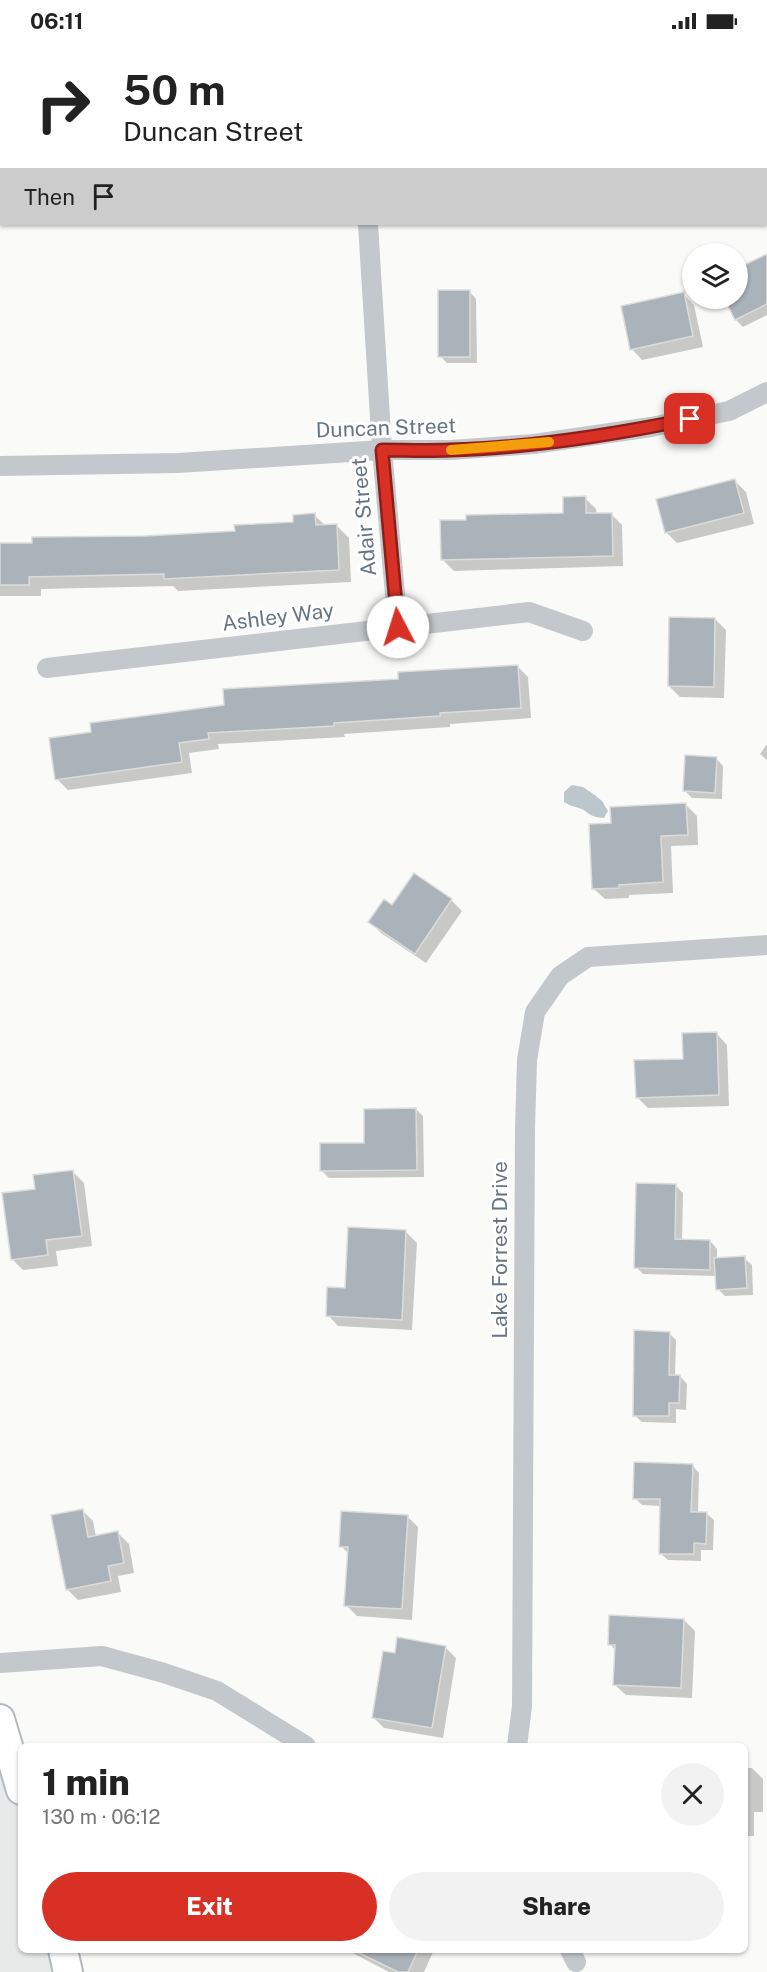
<!DOCTYPE html>
<html lang="en">
<head>
<meta charset="utf-8">
<style>
	:root { --surface:#fff; --page:#f2f2f2; --text:#222; --muted:#767676; --accent:#d93025 }
	body { margin:0; font-family:"Public Sans",sans-serif; background:var(--page); color:var(--text); height:100vh; display:flex; flex-direction:column; font-size:22px; white-space:nowrap }
	* { box-sizing:border-box; margin:0 }
	p { font-size:20px; color:var(--muted) }
	.icon { flex:none; width:33px; height:33px; fill:none; stroke:currentColor; stroke-width:2; stroke-linecap:round; stroke-linejoin:round }
	.map { position:relative; flex:1; overflow:hidden }
	.drawer { position:absolute; left:18px; top:1701px; width:730px; height:210px; display:flex; flex-direction:column; background:var(--surface); border-radius:9px; box-shadow:0 2px 4px #0004 }
	.drawer>* { flex:none }
	.top-card { position:absolute; left:0px; top:0px; width:768px; height:183px; box-shadow:0 2px 4px #0004; background:#fff; color:var(--text); overflow:hidden }
	.controls { position:absolute; left:682px; top:201px; display:grid; gap:12px }
	.controls a { display:grid; place-items:center; width:66px; height:66px; border-radius:50%; background:var(--surface); box-shadow:0 2px 4px #0004; font-size:30px }
	.pin { position:absolute; display:grid; place-items:center; width:51px; height:51px; color:#fff; margin:-26px; border-radius:12px; box-shadow:0 3px 9px #0006 }
	.me { position:absolute; width:66px; margin:-33px; rotate:355deg; stroke-linejoin:round; filter:drop-shadow(0 0 4px #0008) }
	.turn { display:flex; align-items:center; gap:21px; height:126px; padding:0 24px; font-size:27px }
	.turn .icon { width:78px; height:78px; stroke-width:2.5 }
	.turn b { display:block; font-size:42px; line-height:51px }
	.then { display:flex; align-items:center; height:57px; padding:0 24px; background:#0003; gap:12px; font-size:22px }
	.round { display:grid; place-items:center; flex:none; width:63px; height:63px; border-radius:32px; background:var(--page) }
	.overview { display:flex; align-items:center; justify-content:space-between; height:102px; padding:0 24px }
	h1 { font-size:36px; font-weight:800; line-height:45px }
	.button { display:flex; gap:12px; margin-top:auto; padding:12px 24px }
	.button a { flex:1; height:69px; border-radius:36px; background:var(--accent); color:#fff; font-size:24px; font-weight:800; line-height:69px; text-align:center }
	.button a+a { background:var(--page); color:var(--text) }
	.status { display:flex; justify-content:space-between; align-items:center; height:42px; padding:0 30px; background:var(--surface); direction:ltr }
	.status svg { height:16px; fill:currentColor }
	.map>svg:first-child { display:block }
</style>
</head>
<body>
<div class="status"><b>06:11</b><svg viewBox="0 0 49 12"><path d="M0 12V9h3v3zM5 12V6h3v6zM10 12V3h3v9zM15 12V0h3v12zM26 1h20v11H26zM47 4h2v5h-2z"/></svg></div>
<div class="map">
<svg width="767" height="1930" viewBox="0 0 767 1930">
	<rect width="100%" height="100%" fill="#fafaf8"/>
	<!-- built -->
	<path fill="#e8e9e9" d="M 0,1689 L 21,1775 L 21,1908 L 54,1908 L 59,1930 L 0,1930 Z"/>
	<!-- water -->
	<path fill="#bbc7cb" d="M 572,743 L 583,745 L 596,754 L 602,759 L 608,769 L 604,776 C 588,775 590,770 579,766 C 573,764 570,764 564,760 L 564,750 Z"/>
	<!-- shadow -->
	<path fill="#0003" d="M 767,214 L 767,273 L 743,285 L 736,278 L 726,256 L 738,256 L 738,228 Z
		M 469,249 L 476,257 L 477,321 L 447,321 L 440,314 Z
		M 683,252 L 694,263 L 703,305 L 642,318 L 632,307 Z
		M 735,439 L 746,450 L 754,482 L 677,501 L 666,490 Z
		M 585,456 L 596,467 L 597,473 L 611,472 L 622,483 L 623,524 L 454,529 L 443,518 L 565,472 Z
		M 314,473 L 326,484 L 337,484 L 349,496 L 351,540 L 178,549 L 173,544 L 41,547 L 41,554 L 0,554 L 0,503 L 236,490 L 294,482 Z
		M 715,577 L 726,588 L 724,656 L 680,655 L 669,644 Z
		M 517,624 L 528,635 L 531,676 L 450,682 L 450,685 L 344,692 L 345,695 L 218,702 L 219,707 L 189,711 L 192,731 L 68,748 L 57,737 L 51,697 L 400,638 Z
		M 767,702 L 767,718 L 760,712 Z
		M 716,716 L 723,724 L 722,757 L 692,756 L 685,749 Z
		M 686,763 L 697,774 L 698,803 L 671,804 L 673,851 L 629,853 L 629,856 L 605,857 L 594,847 Z
		M 414,833 L 451,858 L 462,869 L 426,921 L 381,891 L 370,880 L 392,865 Z
		M 717,992 L 727,1003 L 729,1064 L 648,1066 L 637,1055 Z
		M 416,1067 L 423,1074 L 424,1135 L 329,1136 L 322,1129 L 366,1102 Z
		M 73,1130 L 84,1141 L 92,1204 L 56,1209 L 58,1224 L 23,1228 L 12,1217 L 37,1149 Z
		M 675,1143 L 683,1151 L 682,1199 L 710,1199 L 717,1207 L 717,1217 L 744,1216 L 752,1223 L 753,1253 L 725,1254 L 718,1247 L 717,1234 L 643,1232 L 636,1225 Z
		M 406,1190 L 417,1201 L 412,1288 L 338,1284 L 328,1273 L 346,1247 Z
		M 669,1291 L 676,1298 L 675,1334 L 680,1334 L 687,1342 L 686,1368 L 676,1367 L 676,1381 L 642,1380 L 634,1373 Z
		M 692,1423 L 699,1431 L 698,1471 L 706,1471 L 714,1478 L 713,1508 L 701,1508 L 701,1519 L 668,1518 L 660,1511 L 661,1464 L 642,1463 L 635,1456 Z
		M 82,1468 L 93,1479 L 96,1495 L 118,1491 L 129,1502 L 134,1531 L 118,1534 L 121,1550 L 78,1558 L 67,1547 Z
		M 407,1474 L 418,1485 L 412,1578 L 357,1574 L 346,1563 L 349,1512 L 341,1504 Z
		M 684,1578 L 695,1589 L 692,1656 L 626,1653 L 615,1643 L 616,1609 L 610,1602 Z
		M 445,1605 L 456,1616 L 443,1696 L 384,1686 L 373,1675 Z
		M 746,1726 L 752,1726 L 763,1737 L 763,1770 L 754,1770 L 754,1794 L 746,1794 Z
		M 347,1908 L 434,1908 L 424,1930 L 389,1930 Z"/>
	<!-- building -->
	<path fill="#aab3b9" stroke="#dcdcda" stroke-width="1.5" d="M 767,212 L 767,262 L 735,278 L 724,256 L 738,256 L 738,226 Z
		M 438,248 L 470,248 L 470,315 L 438,315 Z
		M 684,250 L 693,294 L 630,308 L 621,264 Z
		M 735,437 L 744,471 L 665,491 L 656,457 Z
		M 586,454 L 586,471 L 612,471 L 613,514 L 441,518 L 440,478 L 466,478 L 466,473 L 563,471 L 563,455 Z
		M 315,471 L 316,483 L 337,482 L 339,528 L 164,537 L 164,532 L 29,535 L 29,543 L 0,543 L 0,501 L 32,501 L 32,495 L 145,494 L 235,489 L 234,483 L 293,480 L 293,473 Z
		M 669,575 L 715,576 L 714,645 L 668,644 Z
		M 518,623 L 521,666 L 440,671 L 440,674 L 334,681 L 334,684 L 208,691 L 209,697 L 179,701 L 182,720 L 55,738 L 49,696 L 91,690 L 90,681 L 224,663 L 223,647 L 398,637 L 398,630 Z
		M 685,713 L 717,715 L 715,751 L 683,749 Z
		M 686,761 L 688,793 L 661,794 L 663,840 L 619,843 L 619,846 L 592,847 L 589,782 L 611,781 L 610,765 Z
		M 414,831 L 452,857 L 415,912 L 368,880 L 384,857 L 392,863 Z
		M 717,990 L 719,1053 L 636,1056 L 634,1018 L 683,1017 L 682,991 Z
		M 416,1066 L 417,1128 L 320,1129 L 320,1101 L 364,1101 L 364,1067 Z
		M 73,1128 L 82,1194 L 46,1198 L 48,1213 L 11,1218 L 2,1151 L 35,1147 L 33,1133 Z
		M 636,1141 L 676,1142 L 675,1197 L 710,1198 L 710,1228 L 634,1226 Z
		M 348,1185 L 406,1188 L 402,1278 L 326,1274 L 327,1245 L 345,1246 Z
		M 745,1214 L 747,1246 L 716,1248 L 714,1216 Z
		M 634,1288 L 670,1290 L 669,1333 L 680,1333 L 679,1361 L 669,1361 L 669,1374 L 633,1374 Z
		M 634,1420 L 693,1422 L 691,1470 L 707,1470 L 706,1502 L 694,1501 L 694,1512 L 659,1512 L 660,1457 L 633,1457 Z
		M 83,1467 L 88,1495 L 118,1489 L 124,1521 L 108,1524 L 111,1539 L 66,1548 L 51,1473 Z
		M 341,1469 L 408,1473 L 402,1567 L 344,1564 L 348,1505 L 339,1505 Z
		M 609,1573 L 684,1577 L 681,1646 L 613,1643 L 615,1603 L 608,1603 Z
		M 397,1595 L 446,1604 L 432,1686 L 372,1676 L 383,1609 L 395,1611 Z
		M 353,1908 L 418,1908 L 408,1930 L 398,1930 Z"/>
	<g fill="none" stroke-linecap="round" stroke-linejoin="round">
		<defs>
			<path id="secondary" d="M 0,1677 L 21,1748
				M 63,1908 L 68,1930"/>
		</defs>
		<!-- secondary casing -->
		<use href="#secondary" stroke="#b3babf" stroke-width="32"/>
		<!-- street -->
		<path stroke="#c3c8cc" stroke-width="20" d="M 356,0 L 356,2
			M 368,182 L 382,408 L 398,585
			M 0,424 L 178,421 L 382,408 L 451,408 L 534,402 L 651,385 L 729,369 L 767,350
			M 47,626 L 529,570 L 583,589
			M 0,1621 L 102,1614 L 164,1631 L 217,1649 L 306,1704
			M 517,1704 L 522,1664 L 525,1087 L 527,1018 L 535,970 L 560,934 L 588,915 L 767,903
			M 570,1908 L 576,1920"/>
		<!-- secondary -->
		<use href="#secondary" stroke="#fff" stroke-width="28"/>
	</g>
	<g fill="none" stroke-linecap="round" stroke-linejoin="round">
		<defs>
			<path id="route" d="M 398,585 L 382,408 C 404,408 427,409 450,408 C 531,406 612,393 690,377"/>
		</defs>
		<!-- route casing -->
		<use href="#route" stroke="#8d1f18" stroke-width="15"/>
		<!-- route -->
		<use href="#route" stroke="#d93025" stroke-width="10"/>
		<!-- slow -->
		<path stroke="#f59e0b" stroke-width="10" d="M 451,408 L 549,400"/>
	</g>
	<g text-anchor="middle" stroke-width="6" stroke-linejoin="round" paint-order="stroke">
		<!-- street labels -->
		<g font-size="21" fill="#657683" stroke="#fff">
			<text transform="translate(386 386) rotate(-2)" y="7">Duncan Street</text>
			<text transform="translate(364 475) rotate(-95)" y="7">Adair Street</text>
			<text transform="translate(278 575) rotate(-7)" y="7">Ashley Way</text>
			<text transform="translate(500 1208) rotate(-90)" y="7">Lake Forrest Drive</text>
		</g>
	</g>
</svg>
<div class="controls">
<a><svg class="icon" aria-label="layers" viewBox="0 0 24 24"><path d="M12 4l9 5-9 5-9-5zM3 14l9 5 9-5"/></svg></a>
</div>
<div class="pin" style="left:690px;top:377px;background:#d93025"><svg class="icon" aria-label="arrive" viewBox="0 0 24 24"><path d="M6 21V4h12l-3 4 3 4H6"/></svg></div>
<svg class="me" style="left:398px;top:585px" viewBox="-20 -20 40 40"><circle r="19" fill="#fff"/><path d="M0-13L10 11 0 6-10 11z" fill="#d93025"/></svg>
<div class="top-card">
<div class="turn"><svg class="icon" aria-label="right" viewBox="0 0 24 24"><path d="M7 20v-9h11M14 6l5 5-5 5"/></svg><div><b>50 m</b>Duncan Street</div></div>
<div class="then">Then<svg class="icon" aria-label="arrive" viewBox="0 0 24 24"><path d="M6 21V4h12l-3 4 3 4H6"/></svg></div>
</div>
<section class="drawer">
<div class="overview"><div><h1>1 min</h1><p>130 m · 06:12</p></div><a class="round"><svg class="icon" aria-label="close" viewBox="0 0 24 24"><path d="M6 6l12 12M18 6L6 18"/></svg></a></div>
<div class="button"><a>Exit</a><a>Share</a></div>
</section>
</div>
</body>
</html>
